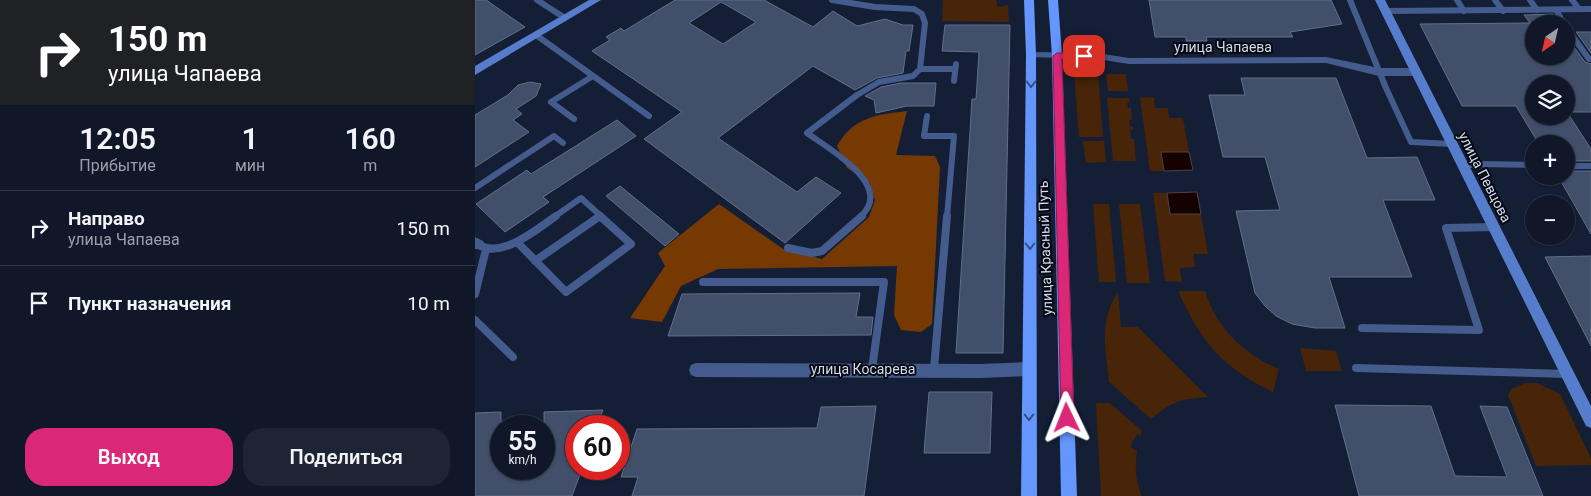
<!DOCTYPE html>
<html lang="ru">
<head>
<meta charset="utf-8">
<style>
	:root { --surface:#0f1728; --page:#1d2434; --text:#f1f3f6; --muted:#9b9fa8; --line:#2f3645; --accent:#db2777 }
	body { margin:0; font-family:Roboto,sans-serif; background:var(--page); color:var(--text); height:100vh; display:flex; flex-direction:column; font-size:19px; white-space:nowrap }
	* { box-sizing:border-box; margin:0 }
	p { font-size:16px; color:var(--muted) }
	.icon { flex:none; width:28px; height:28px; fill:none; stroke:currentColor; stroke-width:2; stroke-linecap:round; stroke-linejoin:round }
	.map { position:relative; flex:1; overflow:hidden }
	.details { display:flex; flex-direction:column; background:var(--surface); width:475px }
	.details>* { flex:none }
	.top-card { background:#202124; color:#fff; overflow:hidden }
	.needle { width:32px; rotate:214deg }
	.fabs { position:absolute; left:1050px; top:15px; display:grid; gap:10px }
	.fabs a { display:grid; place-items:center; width:50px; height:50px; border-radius:50%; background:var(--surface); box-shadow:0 1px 4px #0004,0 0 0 1px var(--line); font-size:25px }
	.speed { position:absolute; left:15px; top:415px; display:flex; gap:10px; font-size:25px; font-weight:700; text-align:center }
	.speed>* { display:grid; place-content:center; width:65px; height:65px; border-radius:50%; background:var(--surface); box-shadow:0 1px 4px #0004,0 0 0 1px var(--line); line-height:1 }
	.speed small { font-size:12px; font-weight:400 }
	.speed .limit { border:8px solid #d22; background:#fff; color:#111 }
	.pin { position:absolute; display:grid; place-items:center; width:42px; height:42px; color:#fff; margin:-21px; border-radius:10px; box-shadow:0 2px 8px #0006 }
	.me { position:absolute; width:55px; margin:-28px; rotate:358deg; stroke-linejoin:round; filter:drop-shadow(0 0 4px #0008) }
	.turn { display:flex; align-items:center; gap:18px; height:105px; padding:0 25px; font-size:22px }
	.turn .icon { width:65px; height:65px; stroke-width:2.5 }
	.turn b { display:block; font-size:35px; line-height:42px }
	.eta { display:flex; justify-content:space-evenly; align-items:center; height:85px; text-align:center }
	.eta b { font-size:30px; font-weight:600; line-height:35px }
	.cta { display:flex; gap:10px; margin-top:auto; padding:10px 25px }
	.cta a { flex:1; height:58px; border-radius:20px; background:var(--accent); color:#fff; font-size:20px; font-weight:600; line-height:58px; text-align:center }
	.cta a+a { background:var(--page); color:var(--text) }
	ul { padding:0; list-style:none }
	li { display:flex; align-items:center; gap:15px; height:75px; padding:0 25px; border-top:1px solid var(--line) }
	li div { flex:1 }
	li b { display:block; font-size:19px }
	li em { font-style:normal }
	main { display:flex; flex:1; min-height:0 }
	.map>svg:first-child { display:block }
</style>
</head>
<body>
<main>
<section class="details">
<div class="top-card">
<div class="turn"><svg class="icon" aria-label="right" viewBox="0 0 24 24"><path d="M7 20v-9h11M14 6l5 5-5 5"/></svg><div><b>150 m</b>улица Чапаева</div></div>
</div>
<div class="eta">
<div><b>12:05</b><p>Прибытие</p></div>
<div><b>1</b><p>мин</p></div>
<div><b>160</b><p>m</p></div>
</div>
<ul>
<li><svg class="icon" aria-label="right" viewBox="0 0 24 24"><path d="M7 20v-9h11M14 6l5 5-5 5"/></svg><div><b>Направо</b><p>улица Чапаева</p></div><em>150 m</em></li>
<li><svg class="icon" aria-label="arrive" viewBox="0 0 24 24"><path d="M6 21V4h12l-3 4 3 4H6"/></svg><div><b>Пункт назначения</b></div><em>10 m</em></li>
</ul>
<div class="cta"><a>Выход</a><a>Поделиться</a></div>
</section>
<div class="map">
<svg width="1116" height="496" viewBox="0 0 1116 496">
	<rect width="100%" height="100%" fill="#141f36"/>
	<!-- green -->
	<path fill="#482408" d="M 468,0 L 521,0 L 523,7 L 533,5 L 534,22 L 467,21 Z
		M 611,63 L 613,73 L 623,73 L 628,137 L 604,137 L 599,73 L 602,68 Z
		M 631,74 L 651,74 L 653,91 L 633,91 Z
		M 679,97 L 680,108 L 693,108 L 694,118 L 708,118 L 714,152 L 686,152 L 689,171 L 675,171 L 665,98 Z
		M 632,98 L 654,98 L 655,102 L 652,103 L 653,108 L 656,108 L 657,119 L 654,120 L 655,126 L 658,127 L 658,130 L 655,130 L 656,139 L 659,139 L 661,161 L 638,161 Z
		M 608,141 L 629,141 L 631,162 L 611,163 Z
		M 678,193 L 692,193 L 695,214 L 726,214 L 733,254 L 718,254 L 720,267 L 705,268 L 707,282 L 690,281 Z
		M 618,204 L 634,204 L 641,282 L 624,282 Z
		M 644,204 L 665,204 L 675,283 L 652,283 Z
		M 703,291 L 730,291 C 742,329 768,353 804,369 L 798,392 C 747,367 726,342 703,291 Z
		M 643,292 L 646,327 L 663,327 L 733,397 C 705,399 698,401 676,419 L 634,382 C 631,346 623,324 643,292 Z
		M 825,348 L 861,351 L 867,371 L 831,371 Z
		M 1051,383 L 1062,383 L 1085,394 L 1116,458 L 1116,465 L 1061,466 L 1033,395 L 1036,389 Z
		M 621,403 L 635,403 L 667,431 L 665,436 L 662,434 L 655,447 L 662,451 C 660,466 660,481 667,496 L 626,496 Z"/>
	<!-- forest -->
	<path fill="#763901" d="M 432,111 L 421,155 L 460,156 L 465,167 L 457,324 L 446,332 L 426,330 L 419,315 L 422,266 L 243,269 L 206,286 L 187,322 L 155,318 L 190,266 L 183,253 L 244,204 L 308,249 L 347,259 L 394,217 L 400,200 L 395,183 L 372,168 L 362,146 C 379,117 400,115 432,111 Z"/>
	<!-- water -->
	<path fill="#150100" stroke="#4e4246" d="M 686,152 L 714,152 L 718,170 L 689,171 Z
		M 722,192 L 726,214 L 695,214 L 692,193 Z"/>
	<!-- building -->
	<path fill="#424f6a" stroke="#606f8a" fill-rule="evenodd" d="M 0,0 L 11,0 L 50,27 L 0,55 Z
		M 200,0 L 289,0 L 338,27 L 358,11 L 382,26 L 410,19 L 428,25 L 438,25 L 434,51 L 431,51 L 428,73 L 402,78 L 380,90 L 338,66 L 243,138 L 322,192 L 341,177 L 366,193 L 310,243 L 169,139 L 207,112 L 117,51 L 135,40 L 131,37 L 146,28 L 149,31 ZM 246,2 L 281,22 L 248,44 L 214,23 Z
		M 674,0 L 856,0 L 867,24 L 815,32 L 818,37 L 731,37 L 732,41 L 711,41 L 711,37 L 680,37 Z
		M 1078,14 L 1083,24 L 1059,24 L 1059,56 L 1091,56 L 1091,36 L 1110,62 L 1116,64 L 1116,112 L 1092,112 L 1116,149 L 1116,161 L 1091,161 L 1091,144 L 1064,144 L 1041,106 L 987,106 L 945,24 L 1055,23 L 1049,15 ZM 1059,84 L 1091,84 L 1091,116 L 1059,116 Z
		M 470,25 L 535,25 L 528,353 L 481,353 L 497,99 L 501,99 L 504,52 L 467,51 Z
		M 1101,32 L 1116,32 L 1116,53 Z
		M 766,78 L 861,78 L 892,158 L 942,157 L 960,200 L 908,200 L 937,277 L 854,277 L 870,328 L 840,328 L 817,324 L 801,316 L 790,306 L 780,293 L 761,211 L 805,210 L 790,157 L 748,157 L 734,95 L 770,95 Z
		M 55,82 L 66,84 L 61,96 L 41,109 L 47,114 L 38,120 L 54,132 L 0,167 L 0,115 L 33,95 L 43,85 Z
		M 426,83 L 461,83 L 459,106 L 432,106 L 401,113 L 399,100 L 390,96 L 406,87 Z
		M 142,120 L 161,136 L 68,197 L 74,202 L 30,232 L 1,204 L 52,170 L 56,174 Z
		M 1091,171 L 1116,171 L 1116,234 L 1083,176 L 1091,176 Z
		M 145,186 L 204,234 L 190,246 L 131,196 Z
		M 1116,256 L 1116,346 L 1070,257 Z
		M 385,293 L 381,317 L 398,317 L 396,335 L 193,336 L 207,294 Z
		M 454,392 L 517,392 L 515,453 L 449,453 Z
		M 860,405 L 956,406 L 980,476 L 1032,477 L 1005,406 L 1032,407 L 1068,496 L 884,496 Z
		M 401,406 L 389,496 L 157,496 L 163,477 L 146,477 L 162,429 L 342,428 L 346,407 Z
		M 128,410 L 122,426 L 101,426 L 101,469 L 107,469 L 97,496 L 0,496 L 0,413 L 26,412 L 26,469 L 69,469 L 69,412 Z"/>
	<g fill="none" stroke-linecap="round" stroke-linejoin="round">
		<!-- lane-far1 -->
		<path stroke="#435c8d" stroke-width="6" d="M 62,0 L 90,18
			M 357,0 L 400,7 L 439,9 L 447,14 L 450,23 L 445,69 L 438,76 L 404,82 L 382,95 L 332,133 C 354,149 421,186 385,217
			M 875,0 L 911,88 L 936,142 L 977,144
			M 982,0 L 989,11
			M 1020,0 L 1028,11
			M 1055,0 L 1062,10
			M 1097,0 L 1104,9
			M 1081,10 L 1089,24
			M 1091,27 L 1114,59 L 1116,59
			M 61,35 L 174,116
			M 445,69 L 480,69
			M 479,81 L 481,64
			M 452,116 L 449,136 L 479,136 L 472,217
			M 99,119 L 76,102 L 118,76
			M 989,166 L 1002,164 L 1059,165
			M 1091,166 L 1116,166
			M 0,188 L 79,136 L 88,143
			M 79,217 L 106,198 L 127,217"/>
		<!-- lane -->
		<path stroke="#435c8d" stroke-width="8" d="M 42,242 L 91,292 L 156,244 L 125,216
			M 4,245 C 27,259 62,229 81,216
			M 313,248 L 337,253 L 347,251 L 387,216
			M 60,261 L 125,216
			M 228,282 L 409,282 L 397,369
			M 0,294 L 11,249
			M 0,320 L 38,357
			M 887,328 L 1004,330 L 971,228 L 1019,227
			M 881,368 L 1093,374
			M 459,369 L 472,216"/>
		<!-- street -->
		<path fill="#435c8d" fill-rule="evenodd" d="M 1116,6 L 1116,12 L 911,14 L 906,11 L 911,8 Z
			M 556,52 L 622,53 L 654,58 L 851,57 L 904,68 L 940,68 L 945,72 L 940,76 L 904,76 L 851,63 L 654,64 L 622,59 L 552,57 L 551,55 Z
			M 0,237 L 8,241 L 10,245 L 8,249 L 0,249 Z
			M 554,362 L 559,364 L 561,369 L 559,374 L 554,376 L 505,378 L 221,377 L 216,375 L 214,370 L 216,365 L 221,363 L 505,364 Z"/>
		<!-- secondary -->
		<path fill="#567dcc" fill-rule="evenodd" d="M 114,0 L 126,0 L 0,75 L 0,66 Z
			M 900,0 L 910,0 L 1116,406 L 1116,428 L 1111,426 Z"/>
		<!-- primary -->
		<path fill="#6496fd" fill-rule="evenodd" d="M 549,0 L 559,0 L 561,55 L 562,496 L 546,496 L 551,55 Z
			M 573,0 L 583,0 L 587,56 L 602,496 L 586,496 L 577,56 Z"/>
	</g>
	<!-- one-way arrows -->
	<defs><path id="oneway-chevron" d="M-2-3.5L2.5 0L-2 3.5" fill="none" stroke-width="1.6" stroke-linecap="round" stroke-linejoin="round" transform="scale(1.25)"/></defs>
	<g stroke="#345088">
		<use href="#oneway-chevron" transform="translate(556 84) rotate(90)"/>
		<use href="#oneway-chevron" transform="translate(555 246) rotate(90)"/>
		<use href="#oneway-chevron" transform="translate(554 417) rotate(90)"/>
	</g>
	<!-- route -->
	<path fill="#db2777" stroke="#8e194d" d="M 582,53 L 609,53 L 614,56 L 609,59 L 587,59 L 599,418 L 597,422 L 592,424 L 588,422 L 586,418 L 578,56 Z"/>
	<g text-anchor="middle" stroke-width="4" stroke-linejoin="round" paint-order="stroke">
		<!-- street labels -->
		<g font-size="14" fill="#d3dbeb" stroke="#050913">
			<text x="748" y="52">улица Чапаева</text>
			<text transform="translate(1010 177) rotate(63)" y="5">улица Певцова</text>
			<text transform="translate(570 248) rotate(-92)" y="5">улица Красный Путь</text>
			<text x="388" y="374">улица Косарева</text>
		</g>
	</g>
</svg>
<div class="fabs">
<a><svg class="needle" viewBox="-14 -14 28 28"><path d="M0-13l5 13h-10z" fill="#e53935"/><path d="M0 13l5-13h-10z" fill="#9b9fa8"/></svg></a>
<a><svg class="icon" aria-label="layers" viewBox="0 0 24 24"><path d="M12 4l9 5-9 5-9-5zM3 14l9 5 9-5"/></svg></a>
<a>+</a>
<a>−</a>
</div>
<div class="speed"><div>55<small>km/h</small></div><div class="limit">60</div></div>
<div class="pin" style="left:609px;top:56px;background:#d93025"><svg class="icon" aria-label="arrive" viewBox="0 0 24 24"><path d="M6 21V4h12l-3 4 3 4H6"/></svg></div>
<svg class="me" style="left:592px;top:418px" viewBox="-20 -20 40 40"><path d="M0-17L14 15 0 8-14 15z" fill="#db2777" stroke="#fff" stroke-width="4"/></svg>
</div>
</main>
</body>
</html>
